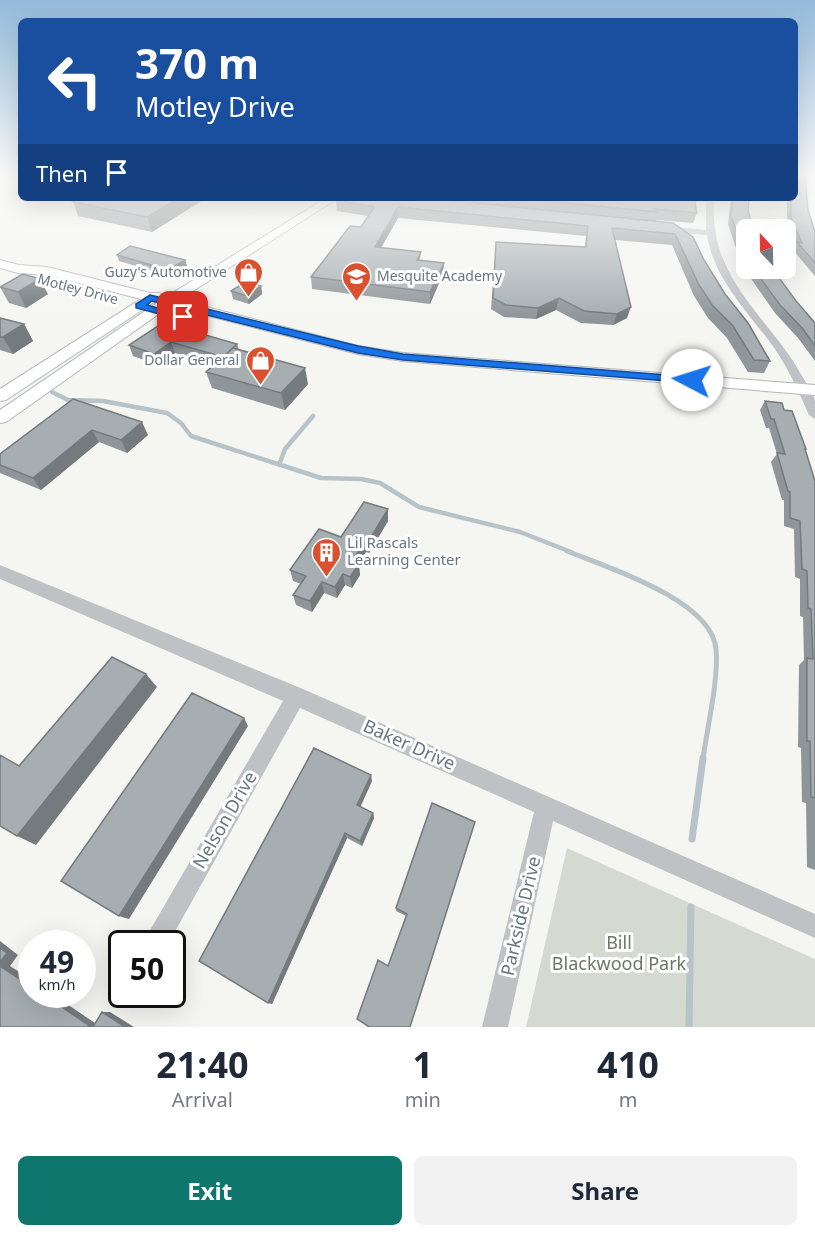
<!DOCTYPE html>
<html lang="en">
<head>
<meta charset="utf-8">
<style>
	:root { --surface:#fff; --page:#f2f2f3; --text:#1f2937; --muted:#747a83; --accent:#0f766e }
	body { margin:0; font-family:"Noto Sans",sans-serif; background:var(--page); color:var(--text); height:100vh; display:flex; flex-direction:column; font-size:22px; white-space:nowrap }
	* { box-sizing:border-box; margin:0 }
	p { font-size:20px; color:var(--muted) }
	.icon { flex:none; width:33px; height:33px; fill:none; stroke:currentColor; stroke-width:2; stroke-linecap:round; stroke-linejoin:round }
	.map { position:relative; height:1027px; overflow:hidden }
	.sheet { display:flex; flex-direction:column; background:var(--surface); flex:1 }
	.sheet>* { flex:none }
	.guide { position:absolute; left:18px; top:18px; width:780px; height:183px; border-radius:9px; box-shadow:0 6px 24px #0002; background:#1a4fa0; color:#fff; overflow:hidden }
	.needle { width:39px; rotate:338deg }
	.controls { position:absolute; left:736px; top:219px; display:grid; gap:12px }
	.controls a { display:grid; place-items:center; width:60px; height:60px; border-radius:9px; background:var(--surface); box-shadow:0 6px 24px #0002; font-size:30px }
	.speed { position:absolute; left:18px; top:930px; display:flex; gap:12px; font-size:30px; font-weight:700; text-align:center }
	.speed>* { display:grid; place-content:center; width:78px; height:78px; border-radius:50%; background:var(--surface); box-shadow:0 6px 24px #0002; line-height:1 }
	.speed small { font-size:15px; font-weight:400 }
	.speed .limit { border:3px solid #111; border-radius:9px; background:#fff; color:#111 }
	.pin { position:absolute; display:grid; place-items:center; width:51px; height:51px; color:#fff; margin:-26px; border-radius:12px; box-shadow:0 3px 9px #0006 }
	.me { position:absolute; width:66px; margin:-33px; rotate:275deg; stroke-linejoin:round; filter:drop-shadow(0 0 4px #0008) }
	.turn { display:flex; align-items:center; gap:21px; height:126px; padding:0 18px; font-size:27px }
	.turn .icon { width:78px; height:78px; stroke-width:2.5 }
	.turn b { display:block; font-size:42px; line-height:51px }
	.then { display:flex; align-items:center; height:57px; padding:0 18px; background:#0003; gap:12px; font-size:22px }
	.eta { display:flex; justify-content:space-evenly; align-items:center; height:102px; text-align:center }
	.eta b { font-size:36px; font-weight:700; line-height:42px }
	.action { display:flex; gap:12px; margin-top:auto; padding:12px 18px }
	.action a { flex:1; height:69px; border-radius:9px; background:var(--accent); color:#fff; font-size:24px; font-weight:700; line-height:69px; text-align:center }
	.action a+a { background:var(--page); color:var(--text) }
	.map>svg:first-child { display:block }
</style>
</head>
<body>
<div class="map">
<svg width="815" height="1027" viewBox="0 0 815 1027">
	<rect width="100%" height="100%" fill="#f5f5f2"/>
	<!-- green -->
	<path fill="#d5dad1" d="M 567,848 L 815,959 L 815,1027 L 526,1027 Z"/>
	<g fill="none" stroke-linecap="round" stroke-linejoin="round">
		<!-- stream-far2 -->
		<path stroke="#b7c3c7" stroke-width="4.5" d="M 52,392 L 68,400 L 103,401 L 167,413 L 181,423 L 191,436 L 321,478 L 361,479 L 380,483 L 419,507 L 520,532 L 571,552
			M 279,465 L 285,449 L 313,416"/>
		<!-- stream-far1 -->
		<path stroke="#b7c3c7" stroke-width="5" d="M 567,551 C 606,567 712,600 716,649 C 719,679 707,728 703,759"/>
		<!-- stream -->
		<path stroke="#b7c3c7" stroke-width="7" d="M 692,839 L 703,758
			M 689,1027 L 691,907"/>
		<defs>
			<path id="major" d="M 326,198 L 338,198 L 179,300 L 358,346 L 403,353 L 815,385 L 815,395 L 403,361 L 358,354 L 170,306 L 6,422 L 0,423 L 0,410 L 157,303 L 154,302 L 6,400 L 0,401 L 0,389 L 141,299 L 47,275 L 18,273 L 0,268 L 0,260 L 19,265 L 47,267 L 150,293 L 159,293 L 166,297 Z"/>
		</defs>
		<!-- major casing -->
		<use href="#major" stroke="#b2b6b9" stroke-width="2"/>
		<!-- minor -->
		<path fill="#bec2c5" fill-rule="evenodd" d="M 706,198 L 714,198 C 713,220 715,241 724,261 C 742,304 780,335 802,376 C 806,383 813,392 815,401 C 815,406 815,413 815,419 L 809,415 C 799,392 789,370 775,349 C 750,314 714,280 707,235 L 665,232 L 661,229 L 665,226 L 706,230 Z
			M 0,565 L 303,689 L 815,914 L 815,938 L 553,821 L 508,1027 L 482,1027 L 534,812 L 300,708 L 168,944 L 142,944 L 283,701 L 0,579 Z"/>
		<!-- major -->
		<use href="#major" fill="#fff" fill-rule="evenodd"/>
	</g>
	<!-- wall -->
	<path fill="#8f9699" d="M 340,198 L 696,198 L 695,204 L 697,213 L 693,223 L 656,220 L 656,221 L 673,223 L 704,260 L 725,294 L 770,361 L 764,373 L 748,372 L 727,338 L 708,318 L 694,296 L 672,245 L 615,240 L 627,318 L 613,325 L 581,323 L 556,310 L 536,319 L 504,317 L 491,309 L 496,242 L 585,247 L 586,236 L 398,218 L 381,248 L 421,252 L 420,260 L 444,263 L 443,274 L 430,304 L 312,289 L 311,277 L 361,227 L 368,216 L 337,211 L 336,200 Z
		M 731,198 L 749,198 L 747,230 L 747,268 L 772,268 L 796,301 L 815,323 L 815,361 L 798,338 L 775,313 L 742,266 L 728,224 Z
		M 787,198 L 795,198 L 808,210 L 815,232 L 815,276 L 793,250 L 796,245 L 787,226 Z
		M 203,200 L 152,232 L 78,216 L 73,202 Z
		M 117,255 L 185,260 L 187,266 L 170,276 L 119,261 Z
		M 261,286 L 262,294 L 249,304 L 233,299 L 231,291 Z
		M 0,287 L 48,294 L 26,308 L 9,303 Z
		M 0,318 L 24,324 L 33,341 L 13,354 L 0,350 Z
		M 191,327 L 193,331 L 237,344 L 239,350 L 308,384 L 285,410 L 212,388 L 206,372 L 214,365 L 175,353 L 158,365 L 133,356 L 129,345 Z
		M 73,399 L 148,435 L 127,453 L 99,442 L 41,490 L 0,473 L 0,454 Z
		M 765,401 L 784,410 L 806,449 L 805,451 L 815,481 L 815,870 L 807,867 L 806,803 L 802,802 L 801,748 L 798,747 L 799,665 L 804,660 L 803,617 L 800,616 L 800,579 L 795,577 L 794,529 L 784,526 L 784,500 L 782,500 L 771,462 L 777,454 L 769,428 L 766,428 L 760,410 Z
		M 388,509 L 388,521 L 369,553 L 366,552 L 358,563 L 360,575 L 352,588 L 345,585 L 337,598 L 324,593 L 312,612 L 296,605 L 293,595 L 301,584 L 293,581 L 290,570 L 341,537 Z
		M 372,781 L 360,807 L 373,813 L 374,818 L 362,846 L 347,838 L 272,1004 L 199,961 Z
		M 432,803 L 410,1027 L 388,966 L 406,916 L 396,911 L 396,908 Z"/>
	<!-- shaded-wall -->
	<path fill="#747a7d" d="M 179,198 L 203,198 L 203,200 L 152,232 L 147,217 Z
		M 398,207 L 398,218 L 375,258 L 375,247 Z
		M 185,260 L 187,266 L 170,276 L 168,270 Z
		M 444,263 L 443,274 L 430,304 L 430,292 Z
		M 40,279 L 48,294 L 26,308 L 18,292 Z
		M 261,286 L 262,294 L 249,304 L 247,296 Z
		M 559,298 L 556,310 L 536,319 L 538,308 Z
		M 631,307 L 627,318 L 613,325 L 617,314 Z
		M 24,324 L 33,341 L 13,354 L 3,337 Z
		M 171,342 L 175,353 L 158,365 L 154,354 Z
		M 305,368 L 308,384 L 285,410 L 281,393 Z
		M 142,422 L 148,435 L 127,453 L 121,440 Z
		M 92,430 L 99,442 L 41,490 L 33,478 Z
		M 388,509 L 388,521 L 369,553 L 368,542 Z
		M 365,541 L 366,552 L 353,572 L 352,561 Z
		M 359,564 L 360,575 L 352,588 L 350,577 Z
		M 343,574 L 345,585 L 337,598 L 335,587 Z
		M 322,582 L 324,593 L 312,612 L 310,601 Z
		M 146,674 L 157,687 L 36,845 L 17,836 Z
		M 244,718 L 248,726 L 129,919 L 119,916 Z
		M 371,775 L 372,781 L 359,810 L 357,805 Z
		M 373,813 L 374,818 L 362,846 L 360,841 Z
		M 345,833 L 347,838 L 272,1004 L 268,1003 Z
		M 0,941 L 18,955 L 10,966 L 32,980 L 32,987 L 0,966 Z
		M 43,994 L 52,994 L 101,1027 L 91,1027 Z
		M 102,1012 L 110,1012 L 134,1027 L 125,1027 Z"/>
	<!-- building -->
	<path fill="#a6aeb2" stroke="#747a7d" stroke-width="1.5" d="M 795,175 L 805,175 L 808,210 L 815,232 L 815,263 L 797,242 L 802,243 L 791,218 L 791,198 L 795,198 Z
		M 80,198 L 179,198 L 147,217 L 73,202 Z
		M 340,198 L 427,198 L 673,223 L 693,237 L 704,260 L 725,294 L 748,323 L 770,361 L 754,360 L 733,326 L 713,306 L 699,285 L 675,234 L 612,228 L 631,307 L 617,314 L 584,311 L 559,298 L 538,308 L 506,305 L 493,298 L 496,242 L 586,247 L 588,226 L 398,207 L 375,247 L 421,252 L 417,260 L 444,263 L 430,292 L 311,277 L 350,226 L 361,227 L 374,207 L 336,200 Z
		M 517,198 L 696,198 L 695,204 L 697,213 L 654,209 L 658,212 Z
		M 733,198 L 749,198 L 748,210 L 753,229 L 758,230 L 747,230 L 747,260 L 731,216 Z
		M 130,246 L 185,260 L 168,270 L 117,255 Z
		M 753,268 L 772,268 L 796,301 L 815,323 L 815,346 L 803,329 L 780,305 Z
		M 23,274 L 40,279 L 18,292 L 0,287 Z
		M 245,282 L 261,286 L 247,296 L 231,291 Z
		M 0,318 L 24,324 L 3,337 L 0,337 Z
		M 167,320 L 191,327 L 188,330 L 237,344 L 223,357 L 171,342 L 154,354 L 129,345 Z
		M 233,348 L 305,368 L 281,393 L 206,372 Z
		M 73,399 L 142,422 L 121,440 L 92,430 L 33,478 L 0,465 L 0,454 Z
		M 765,401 L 782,403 L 784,410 L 792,411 L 806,449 L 805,449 L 815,481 L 815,798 L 811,797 L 810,741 L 807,741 L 807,658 L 813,659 L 811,609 L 808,608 L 807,571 L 802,569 L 800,521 L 790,518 L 790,492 L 788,491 L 777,453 L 785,454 L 774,419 L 771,419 Z
		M 364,502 L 388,509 L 368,542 L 365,541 L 352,561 L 359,564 L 350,577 L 343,574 L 335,587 L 322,582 L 310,601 L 293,595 L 306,576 L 290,570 L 319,529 L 341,537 Z
		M 112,657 L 146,674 L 17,836 L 0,826 L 0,755 L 19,766 Z
		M 192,693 L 244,718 L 119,916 L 61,881 Z
		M 314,748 L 371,775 L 357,805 L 373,813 L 360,841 L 345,833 L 268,1003 L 199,961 Z
		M 432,803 L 475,822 L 410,1027 L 368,1027 L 368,1026 L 357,1019 L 378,960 L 388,966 L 407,914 L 396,908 Z
		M 0,948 L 7,953 L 0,962 Z
		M 0,966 L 32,987 L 32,994 L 43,994 L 91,1027 L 0,1027 Z
		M 102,1012 L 125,1027 L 93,1027 Z"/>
	<!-- sky -->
	<linearGradient id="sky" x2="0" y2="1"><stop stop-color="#94badb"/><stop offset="0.55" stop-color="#fafaf9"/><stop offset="1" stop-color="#fafaf9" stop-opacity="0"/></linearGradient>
	<rect width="815" height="318" fill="url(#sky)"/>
	<!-- route -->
	<path fill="#1a73e8" stroke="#114b97" stroke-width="1.5" d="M 150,295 L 358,346 L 403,354 L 692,377 L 697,380 L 692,383 L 403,360 L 358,353 L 152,301 L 147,305 L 188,317 L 183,320 L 136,308 L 136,304 Z"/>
	<!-- icons -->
	<defs>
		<symbol id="shop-pin" viewBox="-11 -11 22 30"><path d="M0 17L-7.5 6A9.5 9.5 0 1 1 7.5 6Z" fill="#d9512e" stroke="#fff"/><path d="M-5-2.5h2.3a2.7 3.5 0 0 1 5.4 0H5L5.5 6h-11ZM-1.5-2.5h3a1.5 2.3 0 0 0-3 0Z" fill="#fff"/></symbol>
		<symbol id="school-pin" viewBox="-11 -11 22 30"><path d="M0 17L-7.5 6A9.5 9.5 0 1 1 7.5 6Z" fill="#d9512e" stroke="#fff"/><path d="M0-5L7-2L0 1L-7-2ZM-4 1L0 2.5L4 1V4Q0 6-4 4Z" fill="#fff"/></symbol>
		<symbol id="building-pin" viewBox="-11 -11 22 30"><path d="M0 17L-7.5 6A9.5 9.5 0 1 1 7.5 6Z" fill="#d9512e" stroke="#fff"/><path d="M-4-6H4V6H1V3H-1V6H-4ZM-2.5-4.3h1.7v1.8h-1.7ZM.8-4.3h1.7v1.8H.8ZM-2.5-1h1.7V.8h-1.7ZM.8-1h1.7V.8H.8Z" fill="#fff"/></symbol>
	</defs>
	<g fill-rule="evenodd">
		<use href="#shop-pin" x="232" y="256" width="33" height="45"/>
		<use href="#school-pin" x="340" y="260" width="33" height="45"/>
		<use href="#shop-pin" x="244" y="344" width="33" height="45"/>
		<use href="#building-pin" x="310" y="536" width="33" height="45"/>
	</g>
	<g text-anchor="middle" stroke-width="6" stroke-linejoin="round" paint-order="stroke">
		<!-- far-poi labels -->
		<g font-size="14" fill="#667681" stroke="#fff" text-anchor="end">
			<text x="227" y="277">Guzy's Automotive</text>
			<text x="377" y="281" text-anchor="start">Mesquite Academy</text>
			<text x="239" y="365">Dollar General</text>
		</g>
		<!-- far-street labels -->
		<g font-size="14" fill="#667681" stroke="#fff">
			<text transform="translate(78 289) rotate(15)" y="5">Motley Drive</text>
		</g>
		<!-- poi labels -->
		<g font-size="15" fill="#667681" stroke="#fff" text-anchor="start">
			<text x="347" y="548">Lil Rascals<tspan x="347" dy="17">Learning Center</tspan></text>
		</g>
		<!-- near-street labels -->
		<g font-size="18" fill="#667681" stroke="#fff">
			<text transform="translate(409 745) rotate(24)" y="6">Baker Drive</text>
			<text transform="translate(225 820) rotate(-60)" y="6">Nelson Drive</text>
			<text transform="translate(521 916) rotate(-77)" y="6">Parkside Drive</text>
		</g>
		<!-- near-park labels -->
		<g font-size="18" fill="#697964" stroke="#fff">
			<text x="619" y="949">Bill<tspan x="619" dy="21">Blackwood Park</tspan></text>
		</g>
	</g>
</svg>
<div class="controls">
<a><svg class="needle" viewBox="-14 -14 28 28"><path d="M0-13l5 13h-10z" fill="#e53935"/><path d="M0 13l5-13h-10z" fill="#747a83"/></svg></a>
</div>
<div class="speed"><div>49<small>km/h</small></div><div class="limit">50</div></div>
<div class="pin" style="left:183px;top:317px;background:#d93025"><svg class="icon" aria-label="arrive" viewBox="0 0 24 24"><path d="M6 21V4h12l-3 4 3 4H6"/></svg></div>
<svg class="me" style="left:692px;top:380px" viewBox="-20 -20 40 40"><circle r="19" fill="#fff"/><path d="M0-13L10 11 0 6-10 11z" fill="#1a73e8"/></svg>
<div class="guide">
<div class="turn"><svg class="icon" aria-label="left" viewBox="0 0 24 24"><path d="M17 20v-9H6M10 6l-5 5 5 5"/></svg><div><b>370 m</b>Motley Drive</div></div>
<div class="then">Then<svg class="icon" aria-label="arrive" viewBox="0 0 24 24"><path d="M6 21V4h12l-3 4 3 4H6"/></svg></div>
</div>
</div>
<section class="sheet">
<div class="eta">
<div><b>21:40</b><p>Arrival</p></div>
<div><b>1</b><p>min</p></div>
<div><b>410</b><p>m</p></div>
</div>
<div class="action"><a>Exit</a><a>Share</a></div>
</section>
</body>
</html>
